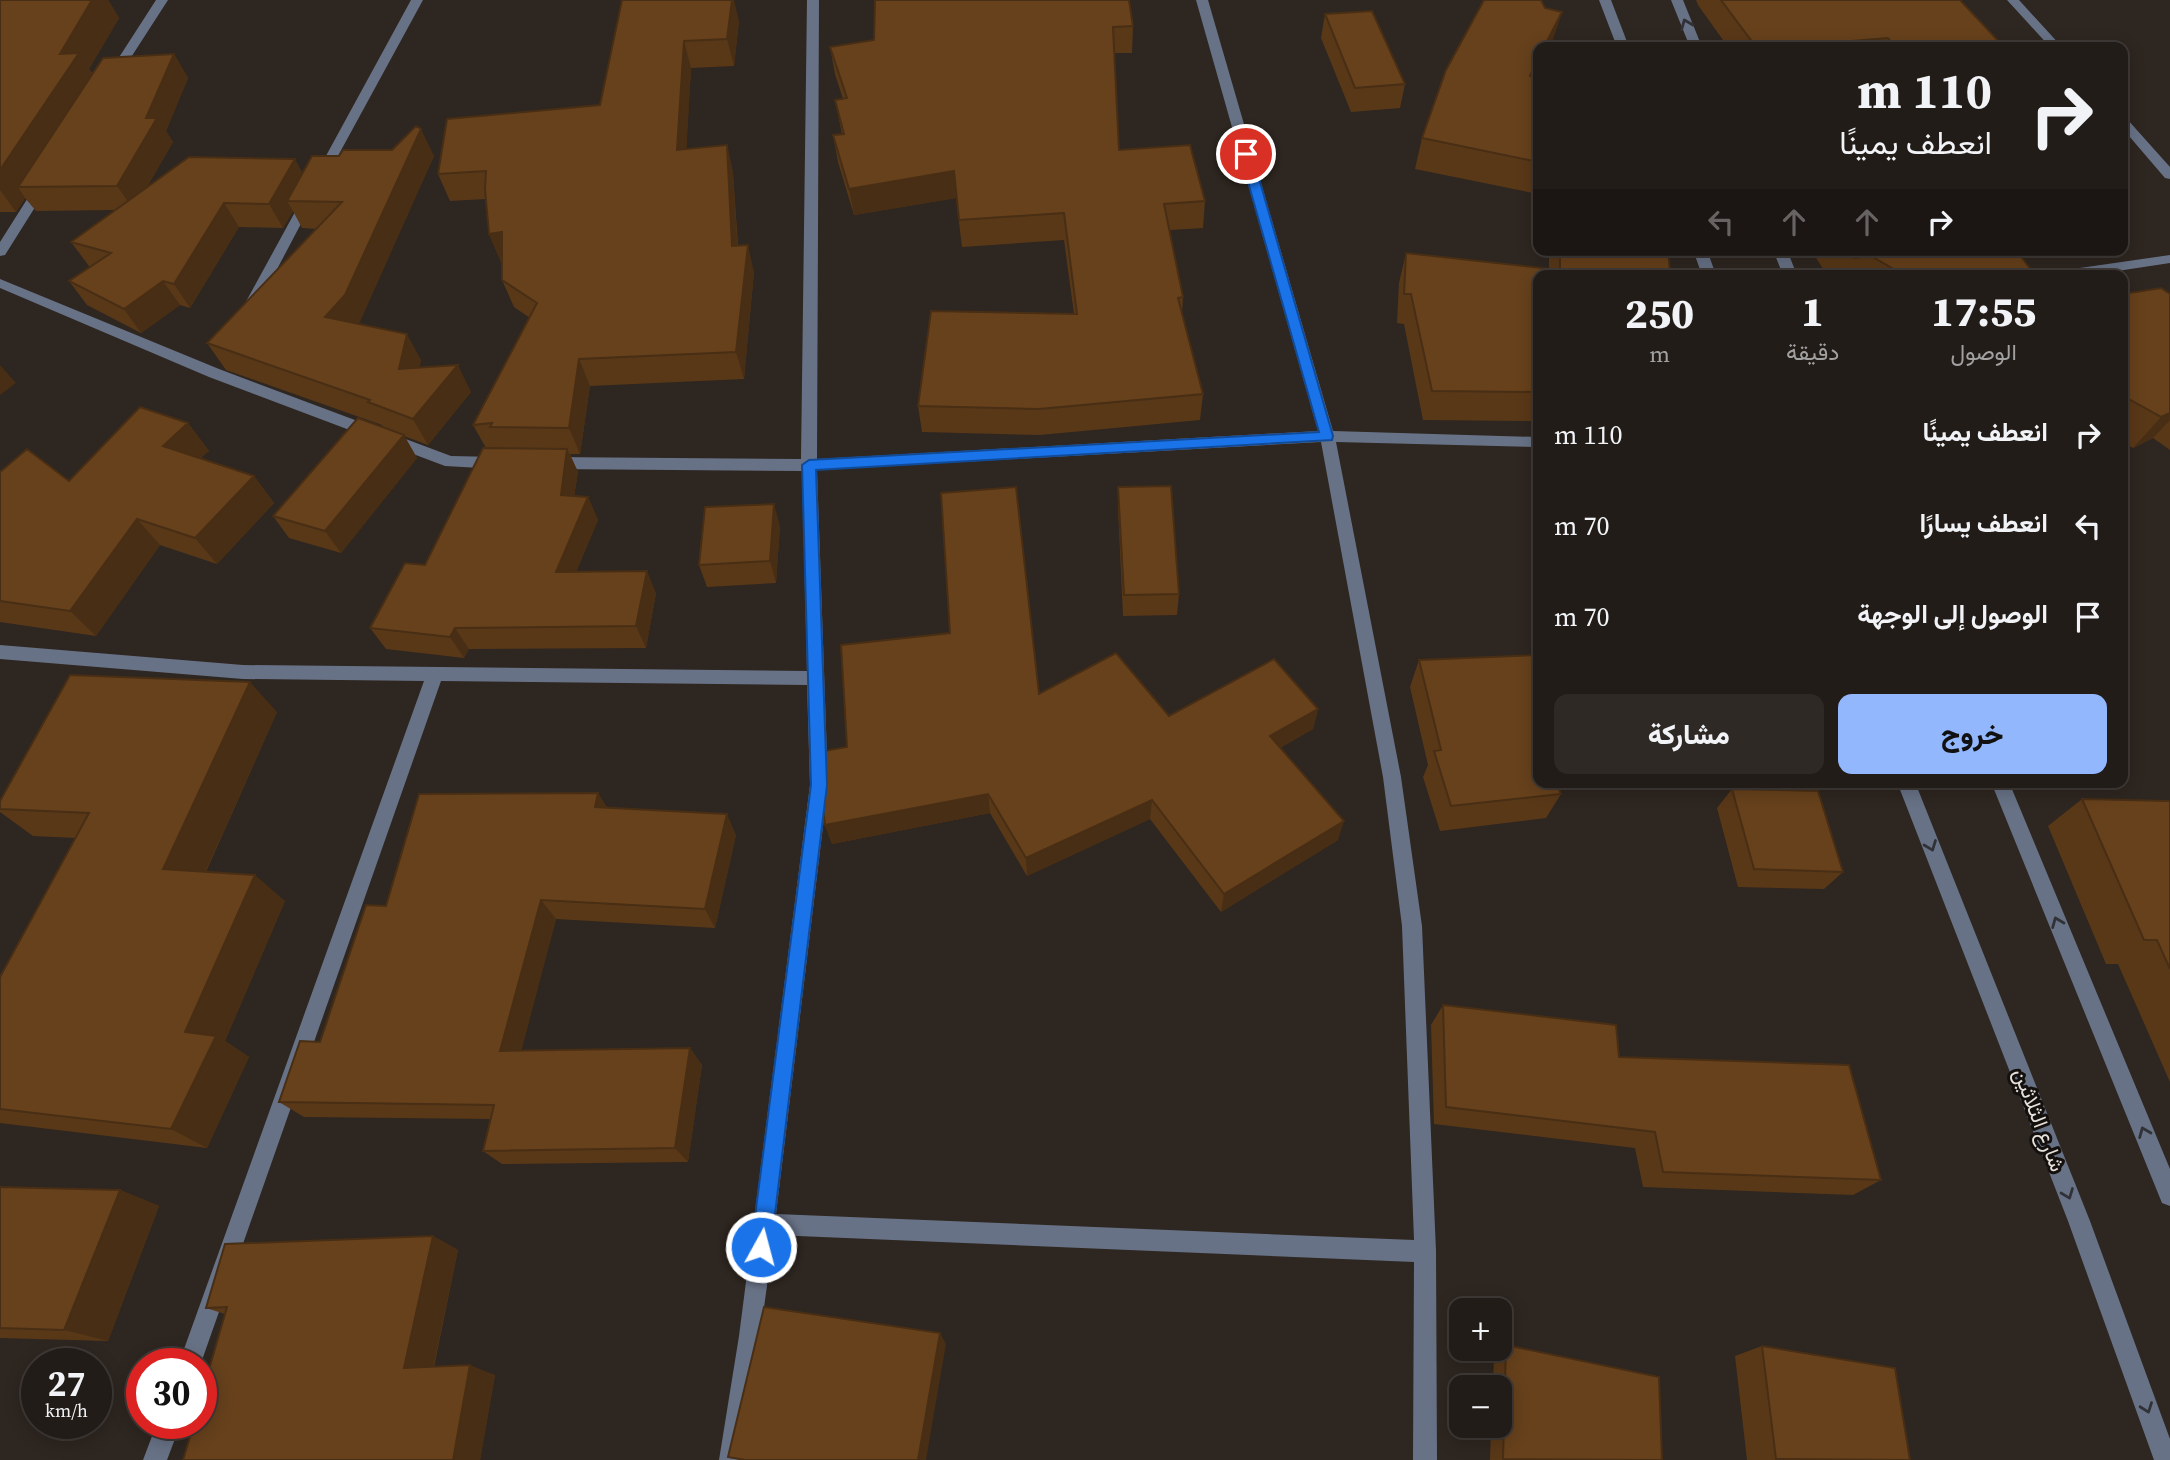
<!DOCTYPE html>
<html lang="ar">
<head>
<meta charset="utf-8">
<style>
	:root { --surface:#221c18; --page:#2e2925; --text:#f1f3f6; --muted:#a2a1a2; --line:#3f3a37; --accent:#92b7fd }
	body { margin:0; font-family:"Source Serif 4",Vazirmatn,serif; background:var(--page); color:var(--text); direction:rtl; height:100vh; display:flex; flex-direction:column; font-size:26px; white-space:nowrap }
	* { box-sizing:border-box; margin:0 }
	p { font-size:23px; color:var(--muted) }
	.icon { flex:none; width:38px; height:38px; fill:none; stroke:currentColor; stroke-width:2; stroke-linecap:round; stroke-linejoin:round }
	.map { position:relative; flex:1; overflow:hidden; direction:ltr }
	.drawer { position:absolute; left:1533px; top:270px; width:595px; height:518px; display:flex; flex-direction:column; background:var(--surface); border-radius:14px; box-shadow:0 4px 18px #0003,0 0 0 2px var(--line); direction:rtl }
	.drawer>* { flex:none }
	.hud { position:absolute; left:1533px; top:42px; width:595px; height:214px; border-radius:14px; box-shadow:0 4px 18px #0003,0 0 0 2px var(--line); direction:rtl; background:#221c18; color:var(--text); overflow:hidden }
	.tools { position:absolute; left:1449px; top:1298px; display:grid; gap:14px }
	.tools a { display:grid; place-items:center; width:63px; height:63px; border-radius:14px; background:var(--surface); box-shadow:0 4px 18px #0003,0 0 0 2px var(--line); font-size:35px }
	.speed { position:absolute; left:21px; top:1348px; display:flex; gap:14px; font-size:35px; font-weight:700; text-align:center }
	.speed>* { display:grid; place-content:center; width:91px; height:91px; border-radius:50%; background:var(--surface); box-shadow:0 4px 18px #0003,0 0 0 2px var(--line); line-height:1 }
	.speed small { font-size:18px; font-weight:400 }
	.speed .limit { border:10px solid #d22; background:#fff; color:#111 }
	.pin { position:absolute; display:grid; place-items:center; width:60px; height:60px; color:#fff; margin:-30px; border:4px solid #fff; border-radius:50%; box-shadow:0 2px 7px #0007 }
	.me { position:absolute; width:77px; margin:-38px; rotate:7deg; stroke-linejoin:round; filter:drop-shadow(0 0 5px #0008) }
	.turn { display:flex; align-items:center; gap:24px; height:147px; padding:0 21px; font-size:32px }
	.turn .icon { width:91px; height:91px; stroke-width:2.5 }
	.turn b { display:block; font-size:49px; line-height:60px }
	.lanes { display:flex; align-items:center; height:66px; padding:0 21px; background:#0003; justify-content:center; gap:35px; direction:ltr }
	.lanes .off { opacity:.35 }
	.eta { display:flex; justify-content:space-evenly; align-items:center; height:119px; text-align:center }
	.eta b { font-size:42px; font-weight:800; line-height:49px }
	.button { display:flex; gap:14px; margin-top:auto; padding:14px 21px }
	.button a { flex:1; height:80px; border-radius:14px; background:var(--accent); color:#111; font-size:28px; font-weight:800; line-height:80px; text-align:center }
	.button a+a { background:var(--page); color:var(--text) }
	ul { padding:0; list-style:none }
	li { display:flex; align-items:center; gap:21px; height:91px; padding:0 21px }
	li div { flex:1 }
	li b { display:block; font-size:26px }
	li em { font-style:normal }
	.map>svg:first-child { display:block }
</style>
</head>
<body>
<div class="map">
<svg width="2170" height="1460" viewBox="0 0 2170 1460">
	<rect width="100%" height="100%" fill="#2e2620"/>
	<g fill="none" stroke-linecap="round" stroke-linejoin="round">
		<!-- minor -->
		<path fill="#687286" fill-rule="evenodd" d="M 156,0 L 168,0 L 117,79 L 109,79 L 107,76 Z
			M 411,0 L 423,0 L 327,176 L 326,179 L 316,179 L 315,176 Z
			M 807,0 L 819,0 L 817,459 L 1318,431 L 1196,0 L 1208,0 L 1333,431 L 1538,437 L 1538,447 L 1336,442 L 1401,777 L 1422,926 L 1436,1251 L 1437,1460 L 1413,1460 L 1414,1262 L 774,1235 L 743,1460 L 719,1460 L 739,1336 L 810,785 L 807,685 L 441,681 L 201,1363 L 179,1363 L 424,681 L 243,679 L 0,659 L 0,645 L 243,665 L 807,671 L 802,471 L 550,469 L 542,463 L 550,457 L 801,459 ZM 1321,442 L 1383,777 L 1402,926 L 1414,1240 L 776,1214 L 828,785 L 817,470 Z
			M 1599,0 L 1611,0 L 1629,47 L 1617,47 Z
			M 1671,0 L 1683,0 L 1702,47 L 1690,47 Z
			M 2007,0 L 2019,0 L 2062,47 L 2050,47 Z
			M 2123,118 L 2127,119 L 2170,167 L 2170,179 L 2165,178 L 2123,129 Z
			M 43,181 L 49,185 L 5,255 L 0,256 L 0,242 L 38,182 Z
			M 307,197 L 313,201 L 256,309 L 254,312 L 244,312 L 242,309 L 301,201 Z
			M 1693,250 L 1707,250 L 1716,275 L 1702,275 Z
			M 1773,250 L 1787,250 L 1797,275 L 1783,275 Z
			M 2170,255 L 2170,263 L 2091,275 L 2052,275 L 2059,271 Z
			M 0,279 L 219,369 L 451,456 L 498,457 L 506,463 L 498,469 L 445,466 L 209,377 L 0,288 Z
			M 1897,782 L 1915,782 L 2090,1221 L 2170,1439 L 2170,1460 L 2154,1460 L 2068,1221 Z
			M 1991,782 L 2009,782 L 2170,1169 L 2170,1206 L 2162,1203 Z
			M 157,1423 L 181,1423 L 167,1460 L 143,1460 Z"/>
	</g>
	<!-- wall -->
	<path fill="#593818" d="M 0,0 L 108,0 L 119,18 L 89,69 L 93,74 L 174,54 L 188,78 L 166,131 L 173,142 L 147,187 L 303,173 L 434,156 L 358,324 L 421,360 L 419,368 L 471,392 L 428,445 L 404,436 L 417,458 L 341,553 L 289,538 L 273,516 L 384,428 L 382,425 L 226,370 L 207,343 L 317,229 L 302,228 L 293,211 L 283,228 L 239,227 L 190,308 L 180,305 L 141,333 L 87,305 L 69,281 L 91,266 L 89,266 L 71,242 L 115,210 L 36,211 L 25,198 L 16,212 L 0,212 Z
		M 622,0 L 739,21 L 734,66 L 691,68 L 686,149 L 727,145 L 733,173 L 738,245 L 754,272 L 744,379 L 590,386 L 580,454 L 570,454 L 578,472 L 574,496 L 588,497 L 598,520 L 576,572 L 656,593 L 646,648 L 469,649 L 464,658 L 386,649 L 370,628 L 425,565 L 486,448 L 473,425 L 530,318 L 514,307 L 502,280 L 502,261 L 501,262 L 489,234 L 486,199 L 450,201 L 438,174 L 600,105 Z
		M 1484,0 L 1541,0 L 1545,8 L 1562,12 L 1550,47 L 1538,47 L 1538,71 L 1535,77 L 1538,78 L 1538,194 L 1415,169 L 1422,138 L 1446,70 Z
		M 1696,0 L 1960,0 L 2004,47 L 1728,47 L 1698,5 Z
		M 1325,14 L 1405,84 L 1400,108 L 1351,112 L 1321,38 Z
		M 1133,26 L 1132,53 L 1114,53 L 1119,150 L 1205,201 L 1203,228 L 1170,230 L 1183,297 L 1182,314 L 1203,394 L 1200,420 L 1040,435 L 922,432 L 918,406 L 1074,314 L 1064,240 L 962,247 L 956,198 L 854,215 L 838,162 L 833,135 L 842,134 L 835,100 L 843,99 L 835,74 L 830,47 L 874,40 Z
		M 1549,250 L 1668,250 L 1670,272 L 1668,275 L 1538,275 L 1538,433 L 1537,433 L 1535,421 L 1423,420 L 1404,324 L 1397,323 L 1399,283 L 1406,253 L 1549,269 Z
		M 1811,250 L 2016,250 L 2035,275 L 1827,275 Z
		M 2123,294 L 2170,294 L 2170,450 L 2153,438 L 2133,448 L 2123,442 Z
		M 188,423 L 209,451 L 200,458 L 254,476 L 274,503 L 217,564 L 160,545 L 96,636 L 0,622 L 0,472 L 69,481 Z
		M 1118,487 L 1179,594 L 1177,615 L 1123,616 L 1118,509 Z
		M 780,526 L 776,583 L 707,587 L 699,565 Z
		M 1419,660 L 1538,782 L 1561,794 L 1546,818 L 1440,831 L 1423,777 L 1428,765 L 1410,687 Z
		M 1039,694 L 1169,716 L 1318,709 L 1313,729 L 1280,748 L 1338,840 L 1221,912 L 1150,819 L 1027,876 L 990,813 L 832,844 L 825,825 L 847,747 Z
		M 277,712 L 206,872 L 285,901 L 225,1041 L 249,1057 L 207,1148 L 0,1123 L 0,977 L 76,838 L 33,836 L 0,812 L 0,801 Z
		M 1732,789 L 1843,872 L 1824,889 L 1738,887 L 1717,808 Z
		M 598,793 L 607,808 L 736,835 L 715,928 L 556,919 L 521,1051 L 690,1048 L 702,1065 L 688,1162 L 502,1164 L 483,1151 L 491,1119 L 304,1117 L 279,1102 L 320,1042 L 386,906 Z
		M 2082,799 L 2170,801 L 2170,1082 L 2118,964 L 2106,964 L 2048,826 Z
		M 1443,1005 L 1619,1057 L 1881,1180 L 1853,1195 L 1643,1187 L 1635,1148 L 1434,1124 L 1431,1025 Z
		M 0,1187 L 120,1190 L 159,1206 L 108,1341 L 0,1338 Z
		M 433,1236 L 458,1250 L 434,1367 L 495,1375 L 480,1460 L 225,1314 L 206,1308 Z
		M 1506,1345 L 1662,1460 L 1490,1460 L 1491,1426 L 1500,1426 L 1500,1388 L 1493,1388 L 1494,1353 Z
		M 1762,1346 L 1910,1460 L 1747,1460 L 1735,1356 Z"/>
	<!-- shaded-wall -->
	<path fill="#482e14" d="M 92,0 L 108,0 L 119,18 L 89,69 L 99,84 L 18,187 L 25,198 L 16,212 L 0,190 L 0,170 L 60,54 Z
		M 732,0 L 734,0 L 739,21 L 734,66 L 727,39 Z
		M 1562,12 L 1550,47 L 1544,47 Z
		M 684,41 L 691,68 L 685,178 L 677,150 Z
		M 174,54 L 188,78 L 166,131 L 173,142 L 134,210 L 117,186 Z
		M 1538,59 L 1538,71 L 1521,106 L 1530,76 Z
		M 421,129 L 434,156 L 360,322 L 341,344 L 325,317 Z
		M 727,145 L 733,173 L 739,273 L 732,246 Z
		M 295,159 L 308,183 L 287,201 L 293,211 L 283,228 L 269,204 Z
		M 954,171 L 956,198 L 854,215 L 849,189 Z
		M 224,203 L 239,227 L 190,308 L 174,284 Z
		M 502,232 L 514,259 L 501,262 L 489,234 Z
		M 748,245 L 754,272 L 744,379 L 736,352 Z
		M 163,281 L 180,305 L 141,333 L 124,309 Z
		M 407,334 L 421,360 L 414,396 L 399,369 Z
		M 579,359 L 590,386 L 580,454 L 569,428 Z
		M 0,365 L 16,383 L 0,395 Z
		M 458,365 L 471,392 L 428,445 L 413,419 Z
		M 2170,413 L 2170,420 L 2153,438 L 2133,448 L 2161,417 Z
		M 188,423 L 209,451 L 185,473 L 163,446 Z
		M 404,435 L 417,458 L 341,553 L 325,531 Z
		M 567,449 L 578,472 L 571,517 L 561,495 Z
		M 254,476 L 274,503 L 217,564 L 195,538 Z
		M 588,497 L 598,520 L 567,594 L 556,572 Z
		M 774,504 L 780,526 L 776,583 L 770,561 Z
		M 137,519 L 160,545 L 96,636 L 70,611 Z
		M 647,571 L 656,593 L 646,648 L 636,626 Z
		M 455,628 L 469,649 L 464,658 L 450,637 Z
		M 250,682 L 277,712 L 195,895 L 163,869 Z
		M 1318,709 L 1313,729 L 1266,756 L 1270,736 Z
		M 598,793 L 611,814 L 595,807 Z
		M 988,794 L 990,813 L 832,844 L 825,825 Z
		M 1152,800 L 1150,819 L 1027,876 L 1026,858 Z
		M 727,814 L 736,835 L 715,928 L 705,909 Z
		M 1344,821 L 1338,840 L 1221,912 L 1224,894 Z
		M 255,875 L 285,901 L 225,1041 L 249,1057 L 207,1148 L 171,1129 L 185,1032 Z
		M 541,900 L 556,919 L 517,1067 L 500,1051 Z
		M 690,1048 L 702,1065 L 688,1162 L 675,1148 Z
		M 120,1190 L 159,1206 L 108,1341 L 64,1330 Z
		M 433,1236 L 458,1250 L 431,1377 L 404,1368 Z
		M 940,1333 L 946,1344 L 926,1460 L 918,1460 Z
		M 470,1365 L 495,1375 L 480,1460 L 453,1460 Z"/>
	<!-- building -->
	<path fill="#67411c" stroke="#482e14" stroke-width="2" d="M 0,0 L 92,0 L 60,54 L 79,53 L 0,170 Z
		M 622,0 L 732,0 L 727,39 L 684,41 L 677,150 L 727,145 L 732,246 L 748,245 L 736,352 L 579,359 L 569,428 L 490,427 L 492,423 L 473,425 L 537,303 L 502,280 L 502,232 L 489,234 L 485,189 L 486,171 L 438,174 L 447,119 L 600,105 Z
		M 875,0 L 1129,0 L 1133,26 L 1113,27 L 1119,150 L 1190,145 L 1205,201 L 1164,204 L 1183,297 L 1178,298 L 1203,394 L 1039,409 L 918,406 L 931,311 L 1077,314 L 1064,213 L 959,220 L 954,171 L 849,189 L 833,135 L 844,134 L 835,100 L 847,98 L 830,47 L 874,40 Z
		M 1484,0 L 1541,0 L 1545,8 L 1562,12 L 1544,47 L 1538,47 L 1538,59 L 1530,76 L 1538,78 L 1538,162 L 1422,138 L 1446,70 Z
		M 1721,0 L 1960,0 L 2004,47 L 1895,47 L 1888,38 L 1778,47 L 1756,47 Z
		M 1372,11 L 1405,84 L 1355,88 L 1325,14 Z
		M 174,54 L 146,118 L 157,118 L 117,186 L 18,187 L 103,58 Z
		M 416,126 L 421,129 L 345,295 L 325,317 L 407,334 L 399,369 L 458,365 L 413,419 L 368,402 L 370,400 L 207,343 L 342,202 L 287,201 L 312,156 L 339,156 L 343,150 L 392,150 Z
		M 189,157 L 295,159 L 269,204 L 224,203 L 174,284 L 163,281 L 124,309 L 69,281 L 111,253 L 71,242 Z
		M 1560,250 L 1668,250 L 1670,272 L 1648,269 L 1649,275 L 1538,275 L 1538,392 L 1432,391 L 1411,294 L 1404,294 L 1406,253 L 1560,270 Z
		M 1849,250 L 2016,250 L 2035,275 L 1904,275 L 1871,256 L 1854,258 Z
		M 2161,288 L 2170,294 L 2170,413 L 2161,417 L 2123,396 L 2123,294 Z
		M 140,407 L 188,423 L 163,446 L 254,476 L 195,538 L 137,519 L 70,611 L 0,601 L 0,472 L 27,449 L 69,481 Z
		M 358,418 L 404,435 L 325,531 L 273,516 Z
		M 483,448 L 567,449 L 561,495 L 588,497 L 556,572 L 647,571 L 636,626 L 455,628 L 450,637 L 370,628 L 405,563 L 425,565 Z
		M 1171,486 L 1179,594 L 1124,595 L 1118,487 Z
		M 1016,487 L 1039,694 L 1116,653 L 1169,716 L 1274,659 L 1318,709 L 1270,736 L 1344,821 L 1224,894 L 1152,800 L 1026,858 L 988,794 L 825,825 L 821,793 L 824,751 L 847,747 L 841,645 L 950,633 L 941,493 Z
		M 774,504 L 770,561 L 699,565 L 705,507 Z
		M 1538,655 L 1538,782 L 1556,782 L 1561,794 L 1451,806 L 1434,751 L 1441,750 L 1419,660 Z
		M 70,675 L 250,682 L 163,869 L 255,875 L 185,1032 L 216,1036 L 171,1129 L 0,1109 L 0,977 L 89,813 L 0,809 L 0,801 Z
		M 1732,789 L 1818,791 L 1843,872 L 1754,869 Z
		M 598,793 L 595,807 L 727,814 L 705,909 L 541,900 L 500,1051 L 690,1048 L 675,1148 L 483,1151 L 494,1105 L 279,1102 L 300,1041 L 320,1042 L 366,905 L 386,906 L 419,794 Z
		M 2082,799 L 2170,801 L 2170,969 L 2157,940 L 2144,940 Z
		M 1443,1005 L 1616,1025 L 1619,1057 L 1849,1065 L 1881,1180 L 1663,1172 L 1655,1132 L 1446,1107 Z
		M 0,1187 L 120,1190 L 64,1330 L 0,1328 Z
		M 433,1236 L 404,1368 L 470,1365 L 453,1460 L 183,1460 L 194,1423 L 201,1423 L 201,1397 L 227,1307 L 206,1308 L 225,1244 Z
		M 764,1307 L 940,1333 L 918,1460 L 745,1460 L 728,1457 Z
		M 1506,1345 L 1659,1377 L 1662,1460 L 1503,1459 Z
		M 1762,1346 L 1895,1368 L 1910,1460 L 1776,1459 Z"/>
	<!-- one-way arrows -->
	<defs><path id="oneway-chevron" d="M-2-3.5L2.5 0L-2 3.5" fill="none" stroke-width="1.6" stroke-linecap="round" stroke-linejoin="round" transform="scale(1.75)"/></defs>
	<g stroke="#313237">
		<use href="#oneway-chevron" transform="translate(1686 24) rotate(-112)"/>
		<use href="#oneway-chevron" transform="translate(1931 846) rotate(69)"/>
		<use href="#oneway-chevron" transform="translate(2057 922) rotate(-112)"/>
		<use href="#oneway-chevron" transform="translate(2144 1132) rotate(-112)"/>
		<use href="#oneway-chevron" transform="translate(2068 1194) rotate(69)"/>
		<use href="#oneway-chevron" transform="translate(2147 1408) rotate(70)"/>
	</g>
	<!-- route -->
	<path fill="#1a73e8" stroke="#114b97" stroke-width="2" d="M 1246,150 L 1252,154 L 1333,436 L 1332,440 L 816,470 L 827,785 L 771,1247 L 768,1254 L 761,1256 L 754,1254 L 751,1247 L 811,785 L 802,465 L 809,460 L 1319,432 L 1240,154 Z"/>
	<g text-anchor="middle" stroke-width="6" stroke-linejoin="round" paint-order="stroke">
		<!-- street labels -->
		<g font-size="21" fill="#e6e1dc" stroke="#13100d">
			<text transform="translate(2039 1120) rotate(69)" y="7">شارع الثلاثين</text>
		</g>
	</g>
</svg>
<div class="tools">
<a>+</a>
<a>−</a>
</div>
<div class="speed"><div>27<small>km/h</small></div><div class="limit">30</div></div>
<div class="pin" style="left:1246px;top:154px;background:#d93025"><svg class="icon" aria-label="arrive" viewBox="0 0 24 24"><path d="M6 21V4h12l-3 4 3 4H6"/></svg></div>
<svg class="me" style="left:761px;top:1247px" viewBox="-20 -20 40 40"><circle r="17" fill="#1a73e8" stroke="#fff" stroke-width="3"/><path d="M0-11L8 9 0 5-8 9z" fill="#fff"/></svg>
<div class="hud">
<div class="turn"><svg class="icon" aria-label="right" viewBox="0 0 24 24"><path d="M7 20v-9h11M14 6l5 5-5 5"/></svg><div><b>110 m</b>انعطف يمينًا</div></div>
<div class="lanes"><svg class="icon off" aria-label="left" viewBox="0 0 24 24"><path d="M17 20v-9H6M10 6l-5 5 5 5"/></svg><svg class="icon off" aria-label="ahead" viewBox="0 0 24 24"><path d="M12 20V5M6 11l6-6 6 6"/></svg><svg class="icon off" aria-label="ahead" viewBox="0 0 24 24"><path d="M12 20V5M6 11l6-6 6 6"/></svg><svg class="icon" aria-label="right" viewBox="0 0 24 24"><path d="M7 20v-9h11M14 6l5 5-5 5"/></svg></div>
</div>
<section class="drawer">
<div class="eta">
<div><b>17:55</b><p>الوصول</p></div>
<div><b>1</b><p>دقيقة</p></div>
<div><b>250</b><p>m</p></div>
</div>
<ul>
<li><svg class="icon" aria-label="right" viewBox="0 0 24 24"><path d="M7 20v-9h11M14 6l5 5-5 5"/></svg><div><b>انعطف يمينًا</b></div><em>110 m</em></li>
<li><svg class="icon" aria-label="left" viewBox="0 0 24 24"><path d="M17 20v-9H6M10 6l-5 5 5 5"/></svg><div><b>انعطف يسارًا</b></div><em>70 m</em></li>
<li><svg class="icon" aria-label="arrive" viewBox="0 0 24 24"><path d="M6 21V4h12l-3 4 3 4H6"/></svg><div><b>الوصول إلى الوجهة</b></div><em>70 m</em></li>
</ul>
<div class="button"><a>خروج</a><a>مشاركة</a></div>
</section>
</div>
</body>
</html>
